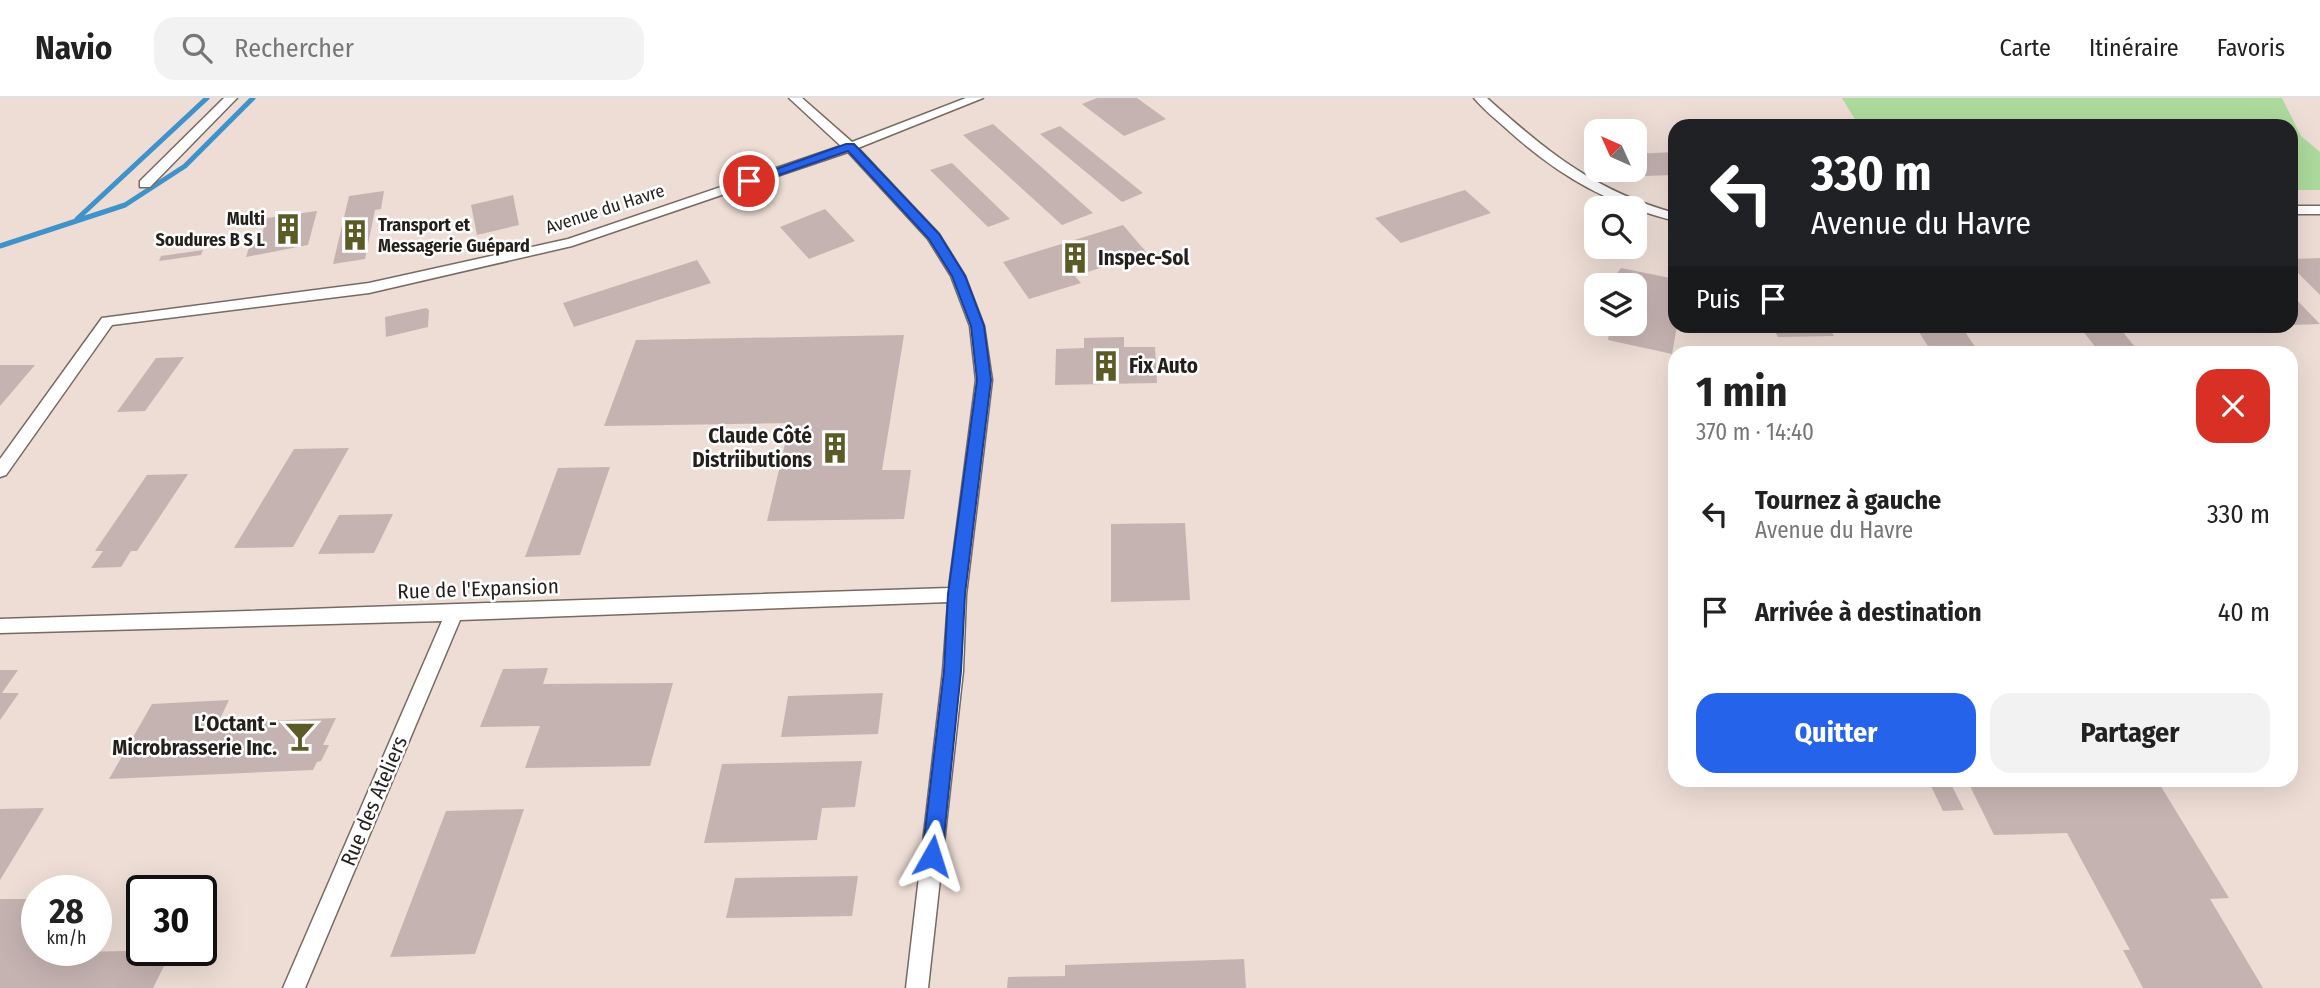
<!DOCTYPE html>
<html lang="fr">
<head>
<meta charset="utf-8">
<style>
	:root { --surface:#fff; --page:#f2f2f2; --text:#222; --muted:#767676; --line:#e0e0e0; --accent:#2563eb }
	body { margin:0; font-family:"Fira Sans Condensed",sans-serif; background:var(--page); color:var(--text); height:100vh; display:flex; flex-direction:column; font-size:26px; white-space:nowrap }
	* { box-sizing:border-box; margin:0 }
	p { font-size:23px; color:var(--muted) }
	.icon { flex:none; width:38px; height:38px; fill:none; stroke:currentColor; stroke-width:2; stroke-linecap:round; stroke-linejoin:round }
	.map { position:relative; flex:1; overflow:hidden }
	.drawer { position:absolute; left:1668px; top:248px; width:630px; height:441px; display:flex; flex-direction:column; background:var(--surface); border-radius:21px; box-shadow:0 7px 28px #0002 }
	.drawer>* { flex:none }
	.banner { position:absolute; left:1668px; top:21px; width:630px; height:214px; border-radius:21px; box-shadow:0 7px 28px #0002; background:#202124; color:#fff; overflow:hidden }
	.needle { width:46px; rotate:315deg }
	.controls { position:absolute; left:1584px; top:21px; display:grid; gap:14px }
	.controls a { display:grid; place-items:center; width:63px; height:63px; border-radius:14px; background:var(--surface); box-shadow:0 7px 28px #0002; font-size:35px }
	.speed { position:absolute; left:21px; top:777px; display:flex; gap:14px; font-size:35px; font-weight:700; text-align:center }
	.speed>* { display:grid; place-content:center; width:91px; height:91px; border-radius:50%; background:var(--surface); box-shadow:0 7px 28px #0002; line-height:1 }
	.speed small { font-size:18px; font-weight:400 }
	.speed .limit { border:4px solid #111; border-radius:10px; background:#fff; color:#111 }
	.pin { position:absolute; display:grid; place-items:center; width:60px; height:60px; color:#fff; margin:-30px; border:4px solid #fff; border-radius:50%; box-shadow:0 2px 7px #0007 }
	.me { position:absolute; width:77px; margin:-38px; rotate:6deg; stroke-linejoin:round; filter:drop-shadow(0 0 5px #0008) }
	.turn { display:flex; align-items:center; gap:24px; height:147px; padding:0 28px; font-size:32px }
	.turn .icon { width:91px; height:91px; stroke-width:2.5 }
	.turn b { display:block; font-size:49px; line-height:60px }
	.then { display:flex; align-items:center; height:66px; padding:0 28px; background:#0003; gap:14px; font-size:26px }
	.round { display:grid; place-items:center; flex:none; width:74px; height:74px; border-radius:21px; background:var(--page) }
	.overview { display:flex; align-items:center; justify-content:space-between; height:119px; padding:0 28px }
	h1 { font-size:42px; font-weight:700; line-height:52px }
	.action { display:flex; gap:14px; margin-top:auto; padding:14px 28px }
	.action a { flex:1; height:80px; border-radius:21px; background:var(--accent); color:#fff; font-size:28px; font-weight:700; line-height:80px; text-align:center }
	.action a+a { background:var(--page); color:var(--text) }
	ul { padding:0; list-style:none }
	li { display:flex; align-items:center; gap:21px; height:98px; padding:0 28px }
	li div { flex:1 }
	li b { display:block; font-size:26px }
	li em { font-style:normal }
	header { display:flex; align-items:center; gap:42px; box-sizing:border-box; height:98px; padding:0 35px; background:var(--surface); border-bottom:2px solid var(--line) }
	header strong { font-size:33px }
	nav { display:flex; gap:38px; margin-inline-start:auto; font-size:24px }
	.search { width:490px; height:63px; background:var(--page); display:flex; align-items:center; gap:18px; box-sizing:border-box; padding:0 24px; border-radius:21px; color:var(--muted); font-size:26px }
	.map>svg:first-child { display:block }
</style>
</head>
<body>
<header>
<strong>Navio</strong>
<div class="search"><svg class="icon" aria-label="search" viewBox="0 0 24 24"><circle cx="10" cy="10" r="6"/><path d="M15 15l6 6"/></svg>Rechercher</div>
<nav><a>Carte</a><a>Itinéraire</a><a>Favoris</a></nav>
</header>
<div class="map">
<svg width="2320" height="890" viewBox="0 0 2320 890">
	<rect width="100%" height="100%" fill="#edddd5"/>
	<!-- green -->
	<path fill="#adda9d" d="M 1842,0 L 2282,0 L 2301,38 L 2320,54 L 2320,92 L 2291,92 L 2291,28 L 1859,28 Z"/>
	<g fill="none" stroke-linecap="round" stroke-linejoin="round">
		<!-- stream -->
		<path stroke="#3f92ca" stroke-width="5" d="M 77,121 L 207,0
			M 0,148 L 125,107 L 185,68 L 253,0"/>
	</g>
	<!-- building -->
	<path fill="#c5b3b1" d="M 1097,0 L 1137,0 L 1166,21 L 1124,38 L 1082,6 Z
		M 993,26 L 1093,115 L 1062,127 L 963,37 Z
		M 1060,28 L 1143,95 L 1122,104 L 1040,36 Z
		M 1675,54 L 1675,77 L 1645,78 L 1634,56 Z
		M 952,65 L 1010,121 L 988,129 L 930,72 Z
		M 1465,92 L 1491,115 L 1401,145 L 1375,120 Z
		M 384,93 L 381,111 L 375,112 L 365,161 L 333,166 L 349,98 Z
		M 513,97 L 519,127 L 477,137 L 471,107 Z
		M 825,111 L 855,143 L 809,161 L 780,129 Z
		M 317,113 L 308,147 L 246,159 L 251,144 L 260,142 L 267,120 Z
		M 1123,127 L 1147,155 L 1075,178 L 1081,185 L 1029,201 L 1003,164 Z
		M 203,152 L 201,157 L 159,163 L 161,158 Z
		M 2320,160 L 2320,197 L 2291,168 L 2291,161 Z
		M 697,162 L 711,185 L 574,229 L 563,205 Z
		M 1621,170 L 1675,181 L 1677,228 L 1672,256 L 1608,242 L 1611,226 L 1634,226 L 1634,187 L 1609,186 Z
		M 2291,196 L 2320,226 L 2291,227 Z
		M 426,210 L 429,212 L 428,229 L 386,239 L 385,219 Z
		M 1772,228 L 1828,228 L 1834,238 L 1778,239 Z
		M 1915,228 L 1961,228 L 1980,256 L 1933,256 Z
		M 2079,228 L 2118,228 L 2139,254 L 2100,255 Z
		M 904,237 L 882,372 L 911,372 L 904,421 L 767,423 L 790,325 L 604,328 L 636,242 Z
		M 1124,239 L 1124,249 L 1155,249 L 1157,285 L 1055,287 L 1056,251 L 1084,250 L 1084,240 Z
		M 184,259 L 145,313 L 117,314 L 156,260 Z
		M 0,267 L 35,267 L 0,308 Z
		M 349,350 L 293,449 L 234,450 L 294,351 Z
		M 610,369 L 580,457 L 525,459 L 558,370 Z
		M 188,376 L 137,453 L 131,453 L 121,469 L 91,470 L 103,453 L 95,453 L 147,377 Z
		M 393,416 L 374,455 L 318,456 L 339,417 Z
		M 1185,425 L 1190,502 L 1111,504 L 1111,426 Z
		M 548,570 L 543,586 L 673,585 L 650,668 L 525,670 L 540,628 L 480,629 L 503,571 Z
		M 0,572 L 18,572 L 2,595 L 19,595 L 0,622 Z
		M 883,595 L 878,636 L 781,639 L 788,598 Z
		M 229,602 L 218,625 L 336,620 L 323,647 L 329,647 L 321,663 L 317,664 L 313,672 L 109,681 L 152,606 Z
		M 862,663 L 855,709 L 822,710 L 817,742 L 704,745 L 722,666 Z
		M 1928,682 L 1949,682 L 1964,712 L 1943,713 Z
		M 1967,682 L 2157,682 L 2229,800 L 2210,801 L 2263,890 L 2143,890 L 2123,852 L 2130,852 L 2067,735 L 1994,737 Z
		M 44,710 L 0,782 L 0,711 Z
		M 524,711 L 475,856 L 390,859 L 446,713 Z
		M 858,778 L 852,818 L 726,820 L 735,780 Z
		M 0,801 L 37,801 L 36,855 L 172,852 L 153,890 L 0,890 Z
		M 1244,861 L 1246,890 L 1007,890 L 1008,879 L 1065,878 L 1065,867 Z"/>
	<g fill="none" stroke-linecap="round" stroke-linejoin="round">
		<defs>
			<path id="minor" d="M 224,0 L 237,0 L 150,89 L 140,89 L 140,83 Z
				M 789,0 L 802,0 L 852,44 L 966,0 L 983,0 L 858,50 L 939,136 L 965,178 L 984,228 L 992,282 L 966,497 L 963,573 L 928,890 L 906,890 L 943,573 L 948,504 L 460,522 L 305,890 L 283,890 L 442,523 L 0,535 L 0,521 L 949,490 L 976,282 L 970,228 L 951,178 L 928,141 L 848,54 L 572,148 L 369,195 L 112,227 L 6,377 L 0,379 L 0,361 L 102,220 L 369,185 L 568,141 L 841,48 Z
				M 1474,0 L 1487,0 C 1547,54 1596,94 1675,115 L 1675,123 C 1609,106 1562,80 1510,34 C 1498,23 1484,12 1474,0 Z
				M 2291,108 L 2320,108 L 2320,116 L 2291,116 Z"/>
		</defs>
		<!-- minor casing -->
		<use href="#minor" stroke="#776a63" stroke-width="3"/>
		<!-- minor -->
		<use href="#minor" fill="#fff" fill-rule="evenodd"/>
	</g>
	<!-- route -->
	<path fill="#2563eb" stroke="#184099" stroke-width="2" d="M 846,46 L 854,46 L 939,136 L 965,178 L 984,228 L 991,282 L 965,496 L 961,573 L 942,758 L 939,764 L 932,767 L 925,764 L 922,758 L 944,573 L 948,496 L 977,282 L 971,228 L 952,178 L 929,141 L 848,53 L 753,86 L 743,83 Z"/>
	<!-- icons -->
	<defs>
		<symbol id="building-bare" viewBox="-9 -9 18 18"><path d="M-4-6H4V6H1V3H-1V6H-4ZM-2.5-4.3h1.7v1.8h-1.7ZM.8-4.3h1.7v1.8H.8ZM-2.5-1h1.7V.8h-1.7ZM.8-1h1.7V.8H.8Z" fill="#5c5b28" stroke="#fff" stroke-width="2.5" paint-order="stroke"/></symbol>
		<symbol id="bar-bare" viewBox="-9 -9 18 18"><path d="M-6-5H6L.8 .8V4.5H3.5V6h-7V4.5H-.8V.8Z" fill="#5c5b28" stroke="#fff" stroke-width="2.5" paint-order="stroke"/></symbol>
	</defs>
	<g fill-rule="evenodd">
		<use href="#building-bare" x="266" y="109" width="44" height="44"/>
		<use href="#building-bare" x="333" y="115" width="44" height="44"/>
		<use href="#building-bare" x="1053" y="138" width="44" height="44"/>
		<use href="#building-bare" x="1084" y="246" width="44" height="44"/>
		<use href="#building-bare" x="813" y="328" width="44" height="44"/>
		<use href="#bar-bare" x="278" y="616" width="44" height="44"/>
	</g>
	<g text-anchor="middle" stroke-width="5" stroke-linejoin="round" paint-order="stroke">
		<!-- far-street labels -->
		<g font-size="18" fill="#251f1c" stroke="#fff">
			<text transform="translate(605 111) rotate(-18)" y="6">Avenue du Havre</text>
		</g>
		<!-- far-poi labels -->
		<g font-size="18" font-weight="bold" fill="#251f1c" stroke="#fff" text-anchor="end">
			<text x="265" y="127">Multi<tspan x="265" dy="21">Soudures B S L</tspan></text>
			<text x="378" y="133" text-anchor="start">Transport et<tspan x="378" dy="21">Messagerie Guépard</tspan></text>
		</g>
		<!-- poi labels -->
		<g font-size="21" font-weight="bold" fill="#251f1c" stroke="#fff" text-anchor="start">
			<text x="1098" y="167">Inspec-Sol</text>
			<text x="1129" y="275">Fix Auto</text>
			<text x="812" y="345" text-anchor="end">Claude Côté<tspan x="812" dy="24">Distriibutions</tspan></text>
			<text x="277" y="633" text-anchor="end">L’Octant -<tspan x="277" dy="24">Microbrasserie Inc.</tspan></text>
		</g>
		<!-- street labels -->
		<g font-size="21" fill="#251f1c" stroke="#fff">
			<text transform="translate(478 491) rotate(-2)" y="7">Rue de l'Expansion</text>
			<text transform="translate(374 703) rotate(-67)" y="7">Rue des Ateliers</text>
		</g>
	</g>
</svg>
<div class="controls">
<a><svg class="needle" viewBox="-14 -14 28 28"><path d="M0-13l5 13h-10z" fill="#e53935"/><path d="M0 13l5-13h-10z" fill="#767676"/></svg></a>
<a><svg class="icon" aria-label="search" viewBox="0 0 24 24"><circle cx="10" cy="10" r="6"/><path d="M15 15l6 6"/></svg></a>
<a><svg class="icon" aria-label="layers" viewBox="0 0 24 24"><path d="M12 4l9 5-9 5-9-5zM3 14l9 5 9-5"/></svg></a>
</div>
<div class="speed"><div>28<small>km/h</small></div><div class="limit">30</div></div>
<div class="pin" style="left:749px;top:83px;background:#d93025"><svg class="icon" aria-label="arrive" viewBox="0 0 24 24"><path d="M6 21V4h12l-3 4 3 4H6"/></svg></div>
<svg class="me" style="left:932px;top:758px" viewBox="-20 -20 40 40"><path d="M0-17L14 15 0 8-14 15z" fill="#2563eb" stroke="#fff" stroke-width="4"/></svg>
<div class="banner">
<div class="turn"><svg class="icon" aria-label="left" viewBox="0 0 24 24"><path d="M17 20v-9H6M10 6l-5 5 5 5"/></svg><div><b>330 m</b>Avenue du Havre</div></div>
<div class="then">Puis<svg class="icon" aria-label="arrive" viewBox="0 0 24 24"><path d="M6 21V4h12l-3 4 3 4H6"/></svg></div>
</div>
<section class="drawer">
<div class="overview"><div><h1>1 min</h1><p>370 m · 14:40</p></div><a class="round" style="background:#d93025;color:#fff"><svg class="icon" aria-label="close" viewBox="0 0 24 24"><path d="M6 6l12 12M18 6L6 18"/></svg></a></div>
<ul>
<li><svg class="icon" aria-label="left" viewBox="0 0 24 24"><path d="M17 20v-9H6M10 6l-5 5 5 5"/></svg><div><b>Tournez à gauche</b><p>Avenue du Havre</p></div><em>330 m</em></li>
<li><svg class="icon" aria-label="arrive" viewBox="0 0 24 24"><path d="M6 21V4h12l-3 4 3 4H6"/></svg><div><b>Arrivée à destination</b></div><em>40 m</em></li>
</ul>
<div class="action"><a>Quitter</a><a>Partager</a></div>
</section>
</div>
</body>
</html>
